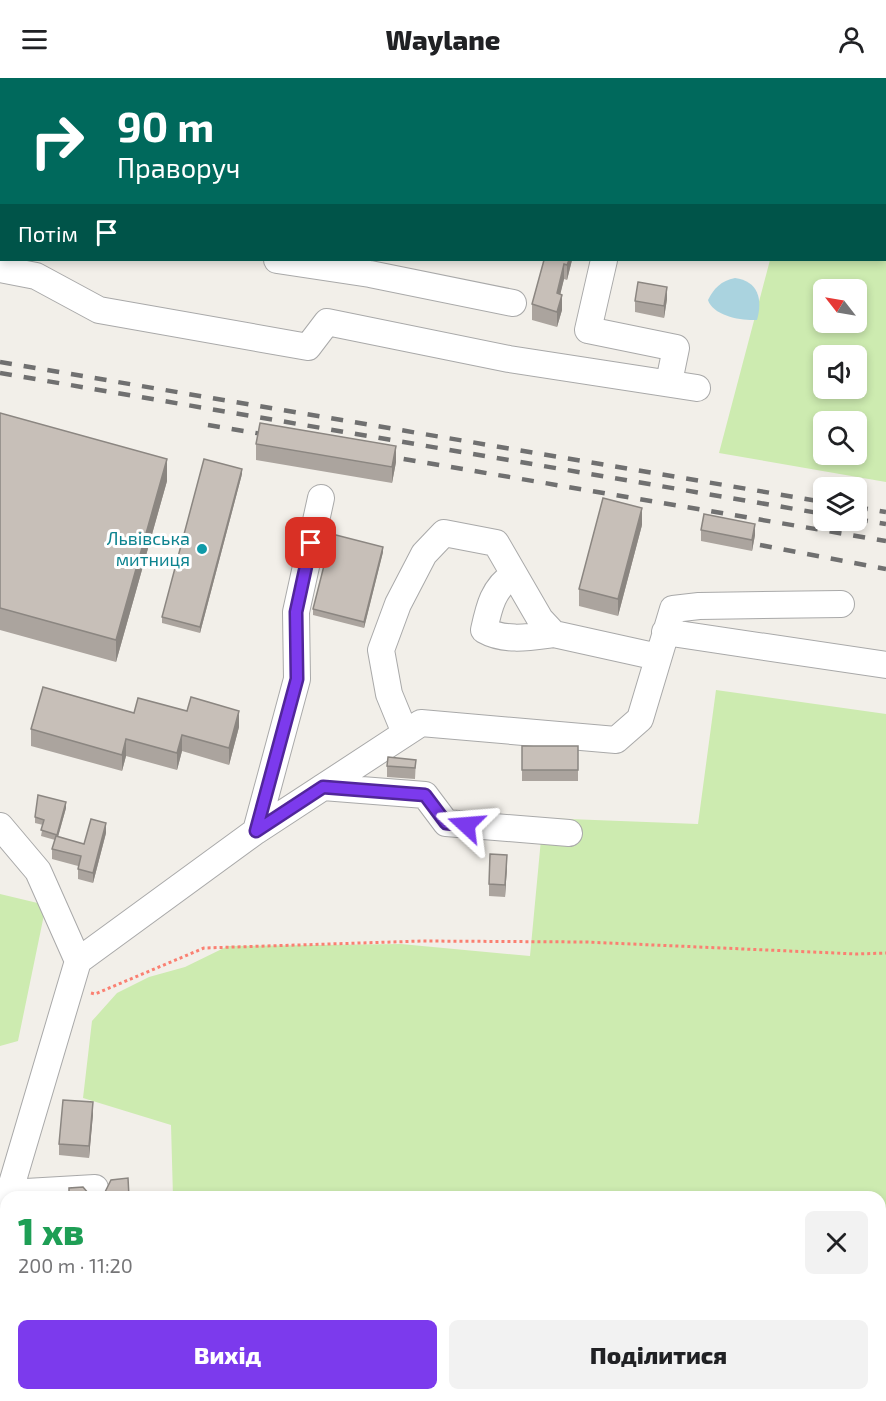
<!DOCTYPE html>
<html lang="uk">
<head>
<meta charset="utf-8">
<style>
	:root { --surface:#fff; --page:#f2f2f2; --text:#202124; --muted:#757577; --accent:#7c3aed }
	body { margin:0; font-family:"Exo 2",sans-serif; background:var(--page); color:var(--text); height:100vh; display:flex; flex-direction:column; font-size:22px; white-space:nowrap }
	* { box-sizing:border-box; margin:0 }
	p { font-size:20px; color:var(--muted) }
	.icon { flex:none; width:33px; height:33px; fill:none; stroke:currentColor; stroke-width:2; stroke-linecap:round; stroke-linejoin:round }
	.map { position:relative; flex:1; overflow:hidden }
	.side { position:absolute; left:0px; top:1113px; width:886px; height:210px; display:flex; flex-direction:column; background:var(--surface); border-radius:18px 18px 0 0; box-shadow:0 3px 9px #0003 }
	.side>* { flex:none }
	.guide { position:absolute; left:0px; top:0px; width:886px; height:183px; box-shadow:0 3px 9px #0003; background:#00695c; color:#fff; overflow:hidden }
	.needle { width:39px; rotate:301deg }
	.controls { position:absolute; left:813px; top:201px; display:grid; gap:12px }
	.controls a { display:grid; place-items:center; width:54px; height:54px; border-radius:9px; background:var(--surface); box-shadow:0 3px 9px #0003; font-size:30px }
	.pin { position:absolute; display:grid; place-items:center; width:51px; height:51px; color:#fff; margin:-26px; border-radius:12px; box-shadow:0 3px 9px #0006 }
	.me { position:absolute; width:66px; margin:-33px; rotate:289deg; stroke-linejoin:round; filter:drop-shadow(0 0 4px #0008) }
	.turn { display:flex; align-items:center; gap:21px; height:126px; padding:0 18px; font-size:27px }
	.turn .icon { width:78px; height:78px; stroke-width:2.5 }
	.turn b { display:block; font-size:42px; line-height:51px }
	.then { display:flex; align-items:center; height:57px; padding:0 18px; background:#0003; gap:12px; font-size:22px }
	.round { display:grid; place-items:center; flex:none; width:63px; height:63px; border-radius:9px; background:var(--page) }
	.headline { display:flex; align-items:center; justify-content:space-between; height:102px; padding:0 18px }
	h1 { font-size:36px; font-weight:800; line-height:45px; color:#1e9e55 }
	.cta { display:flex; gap:12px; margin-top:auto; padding:12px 18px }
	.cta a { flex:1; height:69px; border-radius:9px; background:var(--accent); color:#fff; font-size:24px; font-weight:800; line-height:69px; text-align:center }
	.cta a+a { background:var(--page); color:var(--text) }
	header { display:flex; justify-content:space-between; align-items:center; height:78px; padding:0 18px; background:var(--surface); font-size:27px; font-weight:800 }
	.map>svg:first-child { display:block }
</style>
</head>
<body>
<header><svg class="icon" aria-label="menu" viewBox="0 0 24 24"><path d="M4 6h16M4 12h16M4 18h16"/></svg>Waylane<svg class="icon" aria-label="person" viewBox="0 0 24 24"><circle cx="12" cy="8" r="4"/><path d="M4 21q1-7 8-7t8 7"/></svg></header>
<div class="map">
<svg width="886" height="1323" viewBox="0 0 886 1323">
	<rect width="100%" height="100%" fill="#f2efe9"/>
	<!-- grass -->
	<path fill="#cdebb0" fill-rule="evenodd" d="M 862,0 L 886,0 L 886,404 L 719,375 L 770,182 L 885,182 L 885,2 L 858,1 ZM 824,212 L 856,212 L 856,244 L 824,244 ZM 824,278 L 856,278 L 856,310 L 824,310 ZM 824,344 L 856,344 L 856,376 L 824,376 Z
		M 716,612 L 886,636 L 886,1159 L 881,1161 L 880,1119 L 173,1119 L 171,1047 L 83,1020 L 92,943 L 117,915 L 149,899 L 185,889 L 228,868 L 401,866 L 530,878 L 543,740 L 698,746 Z
		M 0,816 L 46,827 L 18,963 L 0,968 Z"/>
	<!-- water -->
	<path fill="#aad3df" d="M 735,200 C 758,203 763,221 757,242 C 742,243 713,238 708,222 C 714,210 721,203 735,200 Z"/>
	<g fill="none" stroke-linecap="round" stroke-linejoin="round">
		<!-- stream -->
		<path stroke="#aad3df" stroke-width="5" d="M 880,1298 L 886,1293"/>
		<defs>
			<path id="minor" d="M 161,0 L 167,2
				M 464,0 L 470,2
				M 646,2 L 647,0
				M 0,162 L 2,162
				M 277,182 L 370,196 L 513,225
				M 604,182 L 588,252 L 676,270 L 669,304
				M 0,191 L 36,198 L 99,232 L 308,269 L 327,244 L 509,281 L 697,310
				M 514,496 C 493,510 489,529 484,552 C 505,564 531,559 554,556
				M 665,554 L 886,587
				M 405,655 L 389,616 L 381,572 L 398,526 L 424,476 L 444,455 L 496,465 L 540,541 L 554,556 L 658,579
				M 323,709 L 425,717 L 446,745 L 569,755
				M 0,748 L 38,793 L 78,883
				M 256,753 L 297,601 L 296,534 L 321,420
				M 9,1115 L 95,1110 L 96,1119
				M 8,1119 L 78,883 L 256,753 L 421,645 L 616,662 L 640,641 L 673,531 L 699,528 L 841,526
				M 0,1147 L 6,1126
				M 0,1175 L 6,1175
				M 165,1317 L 169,1323"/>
			<path id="highway" d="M 0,1215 L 6,1216
				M 785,1317 L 836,1323"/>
		</defs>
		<!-- minor casing -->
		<use href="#minor" stroke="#a9a9a9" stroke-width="28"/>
		<!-- highway casing -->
		<use href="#highway" stroke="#dc2a67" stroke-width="36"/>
		<!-- path -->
		<path stroke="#fa8072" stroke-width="3" stroke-dasharray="3 3" stroke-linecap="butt" d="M 91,915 L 95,916 L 204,870 L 423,863 L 586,864 L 857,876 L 886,875
			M 880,1150 L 886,1148"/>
		<!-- minor -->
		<use href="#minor" stroke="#fff" stroke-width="26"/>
		<!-- highway -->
		<use href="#highway" stroke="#e892a2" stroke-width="33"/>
		<!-- rail -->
		<path stroke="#707070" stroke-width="4.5" stroke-dasharray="12 12" stroke-linecap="butt" d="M 553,0 L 559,2
			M 841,2 L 845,0
			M 0,284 L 824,424
			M 0,295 L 824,436
			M 208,347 L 274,358
			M 380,377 L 886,463
			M 856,429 L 886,434
			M 856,441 L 886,446
			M 760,467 L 886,491"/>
	</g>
	<!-- wall -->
	<path fill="#aba49e" d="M 0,0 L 2,2 L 2,58 L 0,58 Z
		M 544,182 L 572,182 L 567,202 L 564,201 L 560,216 L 562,232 L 557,249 L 532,242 L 532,226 Z
		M 667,221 L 664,240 L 635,234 L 635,223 Z
		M 0,335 L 167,403 L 116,584 L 0,552 Z
		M 256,366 L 396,384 L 392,405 L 256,382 Z
		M 242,396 L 200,555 L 162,545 L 162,539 Z
		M 642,447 L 618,538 L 579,528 L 579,511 Z
		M 701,452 L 755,457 L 752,473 L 701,463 Z
		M 383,474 L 364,550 L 313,537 L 313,531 Z
		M 134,635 L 239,649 L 229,687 L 182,673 L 177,692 L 126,678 L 122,693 L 31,668 L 31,651 Z
		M 522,668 L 578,668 L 578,703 L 522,703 Z
		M 416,682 L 415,701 L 387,699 L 387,688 Z
		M 66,730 L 58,759 L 84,766 L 106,755 L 93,805 L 78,801 L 78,788 L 52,781 L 52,771 L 55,762 L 41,758 L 43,747 L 35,745 L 35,739 Z
		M 507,788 L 505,819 L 489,818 L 489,806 Z
		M 93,1036 L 89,1080 L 59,1077 L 59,1066 Z"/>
	<!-- shaded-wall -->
	<path fill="#8b8681" d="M 569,182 L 572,182 L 567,202 L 567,187 Z
		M 564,186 L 564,201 L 557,230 L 557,215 Z
		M 667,209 L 667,221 L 664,240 L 664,228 Z
		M 562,217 L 562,232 L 557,249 L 557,234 Z
		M 396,368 L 396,384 L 392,405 L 392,389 Z
		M 167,381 L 167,403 L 116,584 L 116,562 Z
		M 242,391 L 242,396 L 200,555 L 200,549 Z
		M 642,430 L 642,447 L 618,538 L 618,521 Z
		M 755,446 L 755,457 L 752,473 L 752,462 Z
		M 383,469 L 383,474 L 364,550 L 364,544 Z
		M 239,633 L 239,649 L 229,687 L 229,670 Z
		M 182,657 L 182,673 L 177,692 L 177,675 Z
		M 126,661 L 126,678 L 122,693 L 122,677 Z
		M 66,724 L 66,730 L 57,762 L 57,757 Z
		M 106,745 L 106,755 L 93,805 L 93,795 Z
		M 507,777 L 507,788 L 505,819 L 505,807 Z
		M 93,1024 L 93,1036 L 89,1080 L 89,1068 Z"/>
	<!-- building -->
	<path fill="#c7bfb8" stroke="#8b8681" stroke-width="1.5" d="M 0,0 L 120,0 L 126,2 L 2,2 L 2,37 L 0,37 Z
		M 142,0 L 157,0 L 162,2 L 141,2 Z
		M 544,182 L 569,182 L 567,187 L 564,186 L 557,215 L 562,217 L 557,234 L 532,226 Z
		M 638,204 L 667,209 L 664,228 L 635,223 Z
		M 0,335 L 167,381 L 116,562 L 0,530 Z
		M 260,345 L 396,368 L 392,389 L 256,366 Z
		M 204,381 L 242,391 L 200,549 L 162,539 Z
		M 603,420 L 642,430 L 618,521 L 579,511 Z
		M 704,436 L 755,446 L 752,462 L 701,452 Z
		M 332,456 L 383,469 L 364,544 L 313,531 Z
		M 43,609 L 134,635 L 138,620 L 187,633 L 191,619 L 239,633 L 229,670 L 182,657 L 177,675 L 126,661 L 122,677 L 31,651 Z
		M 522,668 L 578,668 L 578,692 L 522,692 Z
		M 388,679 L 416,682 L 415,690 L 387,688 Z
		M 38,717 L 66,724 L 57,757 L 41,752 L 44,742 L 35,739 Z
		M 91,741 L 106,745 L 93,795 L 78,791 L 81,778 L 52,771 L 56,758 L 84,766 Z
		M 490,776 L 507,777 L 505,807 L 489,806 Z
		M 63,1022 L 93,1024 L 89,1068 L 59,1066 Z
		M 128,1100 L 129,1119 L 69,1119 L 69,1110 L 83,1109 L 89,1116 L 98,1117 L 105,1114 L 111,1102 Z"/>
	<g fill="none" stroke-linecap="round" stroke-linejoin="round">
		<defs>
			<path id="route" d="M 311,465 L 296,534 L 297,601 L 256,753 L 323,709 L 425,717 L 446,745 L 466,747"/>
		</defs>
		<!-- route casing -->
		<use href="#route" stroke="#51269a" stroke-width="15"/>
		<!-- route -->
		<use href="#route" stroke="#7c3aed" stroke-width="10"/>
	</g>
	<!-- markers -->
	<circle fill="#0f9aa8" stroke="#fff" stroke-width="2" cx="202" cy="471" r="6"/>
	<g text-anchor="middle" stroke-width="6" stroke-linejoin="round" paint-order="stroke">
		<!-- culture labels -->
		<g font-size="18" fill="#0d838f" stroke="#fff" text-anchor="end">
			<text x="190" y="467">Львівська<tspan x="190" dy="21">митниця</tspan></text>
		</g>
	</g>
</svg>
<div class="controls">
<a><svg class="needle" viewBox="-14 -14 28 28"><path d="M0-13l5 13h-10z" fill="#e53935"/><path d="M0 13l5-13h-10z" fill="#757577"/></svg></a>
<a><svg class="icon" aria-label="sound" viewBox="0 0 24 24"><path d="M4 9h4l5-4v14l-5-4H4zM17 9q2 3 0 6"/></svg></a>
<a><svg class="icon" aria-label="search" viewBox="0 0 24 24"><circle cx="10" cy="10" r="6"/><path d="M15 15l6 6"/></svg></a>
<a><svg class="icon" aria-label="layers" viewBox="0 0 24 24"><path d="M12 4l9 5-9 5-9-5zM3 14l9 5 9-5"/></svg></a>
</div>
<div class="pin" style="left:311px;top:465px;background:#d93025"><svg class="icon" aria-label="arrive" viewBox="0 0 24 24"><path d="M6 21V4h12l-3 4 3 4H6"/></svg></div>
<svg class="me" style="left:466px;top:747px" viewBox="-20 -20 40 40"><path d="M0-17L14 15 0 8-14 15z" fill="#7c3aed" stroke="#fff" stroke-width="4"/></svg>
<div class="guide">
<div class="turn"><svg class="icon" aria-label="right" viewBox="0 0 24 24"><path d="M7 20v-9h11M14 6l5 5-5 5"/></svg><div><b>90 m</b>Праворуч</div></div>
<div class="then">Потім<svg class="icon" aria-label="arrive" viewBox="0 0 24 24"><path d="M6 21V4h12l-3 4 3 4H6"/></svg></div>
</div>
<section class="side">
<div class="headline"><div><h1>1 хв</h1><p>200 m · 11:20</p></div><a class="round"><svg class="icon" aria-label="close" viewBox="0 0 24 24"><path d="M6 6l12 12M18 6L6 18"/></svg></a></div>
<div class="cta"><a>Вихід</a><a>Поділитися</a></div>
</section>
</div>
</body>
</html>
